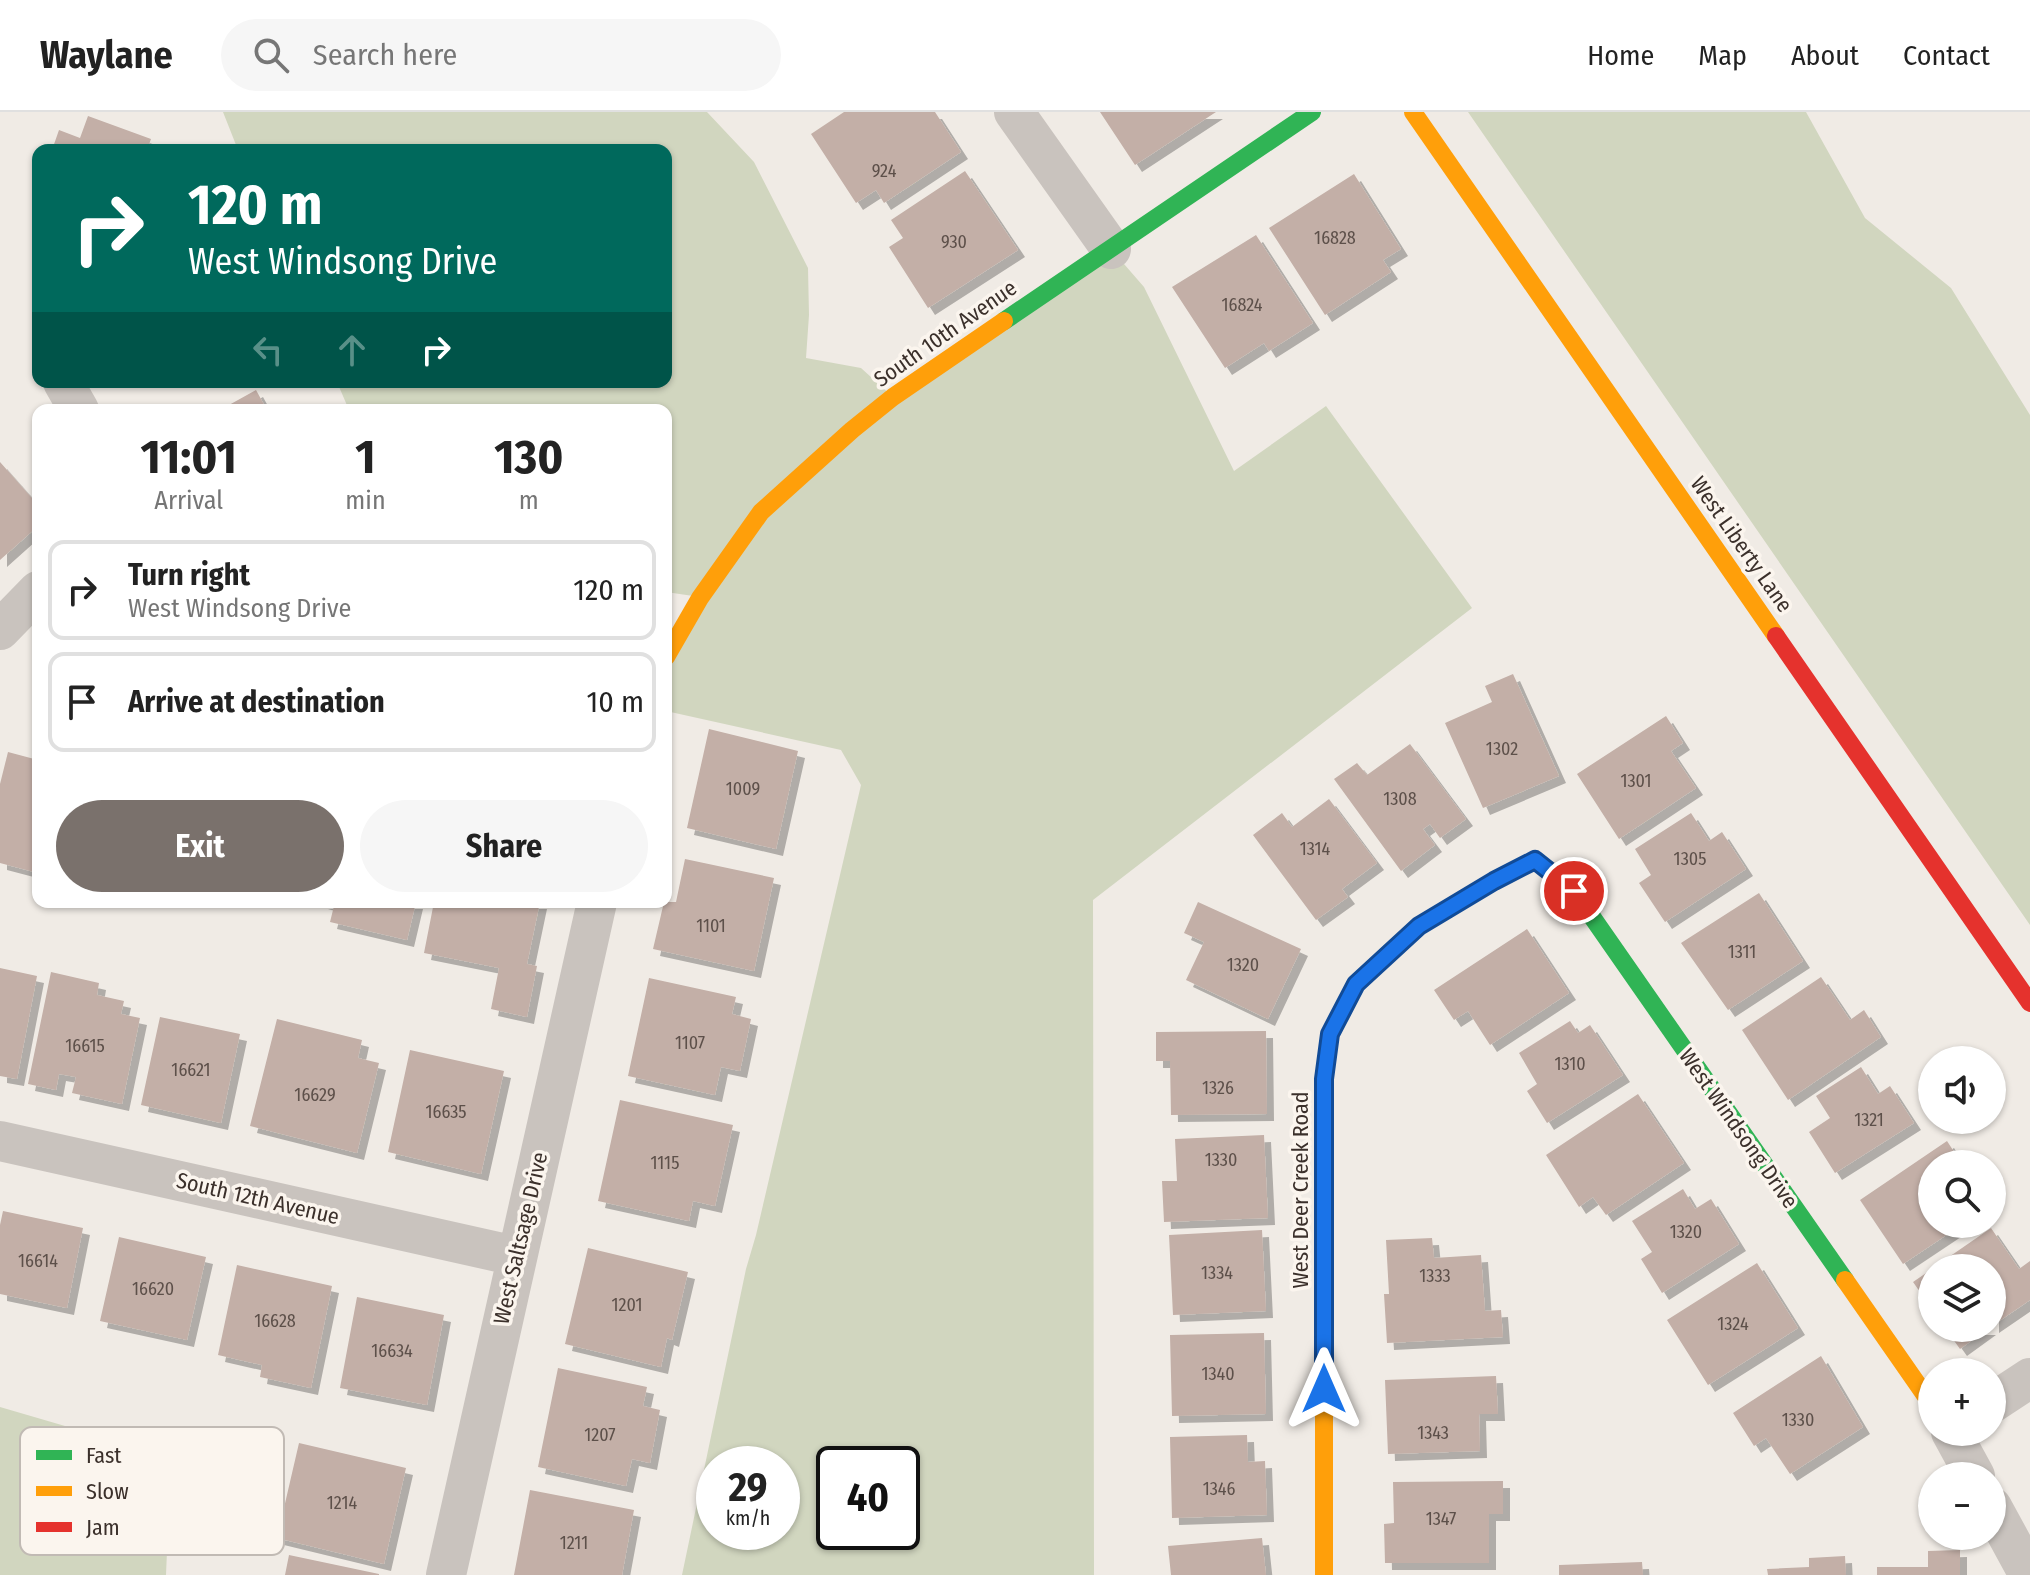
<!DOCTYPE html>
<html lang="en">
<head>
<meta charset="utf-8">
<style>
	:root { --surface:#fff; --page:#f6f6f6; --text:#222; --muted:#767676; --line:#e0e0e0; --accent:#7a716c }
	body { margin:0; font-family:"Fira Sans Condensed",sans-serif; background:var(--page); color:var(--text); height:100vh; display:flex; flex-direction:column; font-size:30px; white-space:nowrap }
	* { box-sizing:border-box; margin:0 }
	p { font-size:26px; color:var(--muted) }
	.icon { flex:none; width:44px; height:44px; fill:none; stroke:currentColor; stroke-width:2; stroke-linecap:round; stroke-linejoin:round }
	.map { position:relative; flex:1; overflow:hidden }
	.details { position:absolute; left:32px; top:292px; width:640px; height:504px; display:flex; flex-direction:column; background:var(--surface); border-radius:16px; box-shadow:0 2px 6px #0004 }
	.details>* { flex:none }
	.guide { position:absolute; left:32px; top:32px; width:640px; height:244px; border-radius:16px; box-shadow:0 2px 6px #0004; background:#00695c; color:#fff; overflow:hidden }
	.buttons { position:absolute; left:1918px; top:934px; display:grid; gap:16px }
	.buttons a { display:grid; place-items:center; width:88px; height:88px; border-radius:50%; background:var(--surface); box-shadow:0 2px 6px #0004; font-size:40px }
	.speed { position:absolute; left:696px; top:1334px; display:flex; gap:16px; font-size:40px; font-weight:700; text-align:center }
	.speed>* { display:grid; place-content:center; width:104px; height:104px; border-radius:50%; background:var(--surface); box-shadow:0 2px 6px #0004; line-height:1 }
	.speed small { font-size:20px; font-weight:400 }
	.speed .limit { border:4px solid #111; border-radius:12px; background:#fff; color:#111 }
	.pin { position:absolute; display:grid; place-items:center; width:68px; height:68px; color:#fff; margin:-34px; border:4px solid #fff; border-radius:50%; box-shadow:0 2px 8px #0007 }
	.me { position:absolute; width:88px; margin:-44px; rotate:0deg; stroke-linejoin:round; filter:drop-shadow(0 0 6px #0008) }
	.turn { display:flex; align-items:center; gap:28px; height:168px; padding:0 24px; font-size:36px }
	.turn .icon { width:104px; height:104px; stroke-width:2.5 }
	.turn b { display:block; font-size:56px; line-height:68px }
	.lanes { display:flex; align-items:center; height:76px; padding:0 24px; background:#0003; justify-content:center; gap:40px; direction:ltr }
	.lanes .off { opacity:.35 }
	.eta { display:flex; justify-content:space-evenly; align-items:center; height:136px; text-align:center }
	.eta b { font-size:48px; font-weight:700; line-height:56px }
	.cta { display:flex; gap:16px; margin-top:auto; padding:16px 24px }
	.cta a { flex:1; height:92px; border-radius:48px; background:var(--accent); color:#fff; font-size:32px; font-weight:700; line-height:92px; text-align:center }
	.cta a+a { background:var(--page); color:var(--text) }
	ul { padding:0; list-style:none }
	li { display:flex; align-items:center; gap:24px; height:100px; margin:0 16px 12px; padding:0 8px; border:4px solid var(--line); border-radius:16px }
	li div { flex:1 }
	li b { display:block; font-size:30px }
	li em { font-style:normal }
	header { display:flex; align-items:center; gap:48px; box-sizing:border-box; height:112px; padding:0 40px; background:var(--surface); border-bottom:2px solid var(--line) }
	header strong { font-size:38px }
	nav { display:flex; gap:44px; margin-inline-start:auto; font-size:28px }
	.search { width:560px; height:72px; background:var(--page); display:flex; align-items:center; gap:20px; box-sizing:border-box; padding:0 28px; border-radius:44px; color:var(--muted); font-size:30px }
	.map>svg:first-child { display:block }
</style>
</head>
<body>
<header>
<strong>Waylane</strong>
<div class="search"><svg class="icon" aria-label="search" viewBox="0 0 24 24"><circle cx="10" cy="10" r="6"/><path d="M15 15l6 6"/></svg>Search here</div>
<nav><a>Home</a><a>Map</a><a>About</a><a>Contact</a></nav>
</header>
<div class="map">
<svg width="2030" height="1463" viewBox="0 0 2030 1463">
	<defs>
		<filter id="shadow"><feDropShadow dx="7" dy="7" stdDeviation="0" flood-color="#0004"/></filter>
	</defs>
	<rect width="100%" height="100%" fill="#f0ebe5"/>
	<!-- green -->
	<path fill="#d1d6bf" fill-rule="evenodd" d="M 223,0 L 707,0 L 754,50 L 808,156 L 809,203 L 806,246 L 861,256 L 893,285 L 1111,137 L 1144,175 L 1234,359 L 1326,294 L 1472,496 L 1093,788 L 1094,1463 L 682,1463 L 746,1157 L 756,1123 L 861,673 L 841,638 L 666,599 L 666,545 L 700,485 L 666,480 L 666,298 L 349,298 L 337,270 L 666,270 L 666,38 L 238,38 ZM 714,1352 L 782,1352 L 782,1420 L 714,1420 ZM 834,1352 L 902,1352 L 902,1420 L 834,1420 Z
		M 1468,0 L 1806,0 L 1865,106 L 1951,176 L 2030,303 L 2030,813 Z
		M 0,1295 L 171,1345 L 166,1463 L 0,1463 Z"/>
	<!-- building -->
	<path fill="#c3afa7" filter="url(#shadow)" d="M 844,0 L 935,0 L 961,40 L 884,91 L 876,78 L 856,91 L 811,22 Z
		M 1100,0 L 1216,0 L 1135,53 Z
		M 88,4 L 151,27 L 147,38 L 52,38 L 59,18 L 80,26 Z
		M 965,59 L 1018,138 L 928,196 L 889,135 L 903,126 L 891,108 Z
		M 1354,62 L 1401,137 L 1383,148 L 1391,160 L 1325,203 L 1269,116 Z
		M 1256,123 L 1313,211 L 1269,239 L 1264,231 L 1225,256 L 1172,175 Z
		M 256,278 L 267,298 L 220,298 Z
		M 0,350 L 38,393 L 38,414 L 0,448 Z
		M 1513,562 L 1559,664 L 1483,696 L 1445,611 L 1492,590 L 1485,574 Z
		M 1666,604 L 1683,631 L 1671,639 L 1696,676 L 1619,727 L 1577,662 Z
		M 709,617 L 798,639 L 776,737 L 687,716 Z
		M 1410,632 L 1466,707 L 1440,726 L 1430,712 L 1423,717 L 1435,733 L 1401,759 L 1334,667 L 1357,651 L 1367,663 Z
		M 8,640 L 38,648 L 38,761 L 0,751 L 0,672 Z
		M 1329,687 L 1377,751 L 1342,777 L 1348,785 L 1316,808 L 1253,723 L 1282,701 L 1292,715 Z
		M 1691,701 L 1709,729 L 1722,720 L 1746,757 L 1665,810 L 1639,771 L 1651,763 L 1635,737 Z
		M 685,747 L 774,766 L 754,859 L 653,837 L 664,790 L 676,790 Z
		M 1759,781 L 1803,849 L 1728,898 L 1681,831 Z
		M 321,790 L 416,790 L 407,828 L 330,810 L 334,794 Z
		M 434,790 L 540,790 L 527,852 L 537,854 L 527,905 L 491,897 L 499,856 L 424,841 Z
		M 1198,790 L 1301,837 L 1268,907 L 1186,868 L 1204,830 L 1184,821 Z
		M 1527,817 L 1569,881 L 1490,933 L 1468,899 L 1454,908 L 1434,878 Z
		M 0,856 L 37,864 L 17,967 L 0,964 Z
		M 51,860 L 99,871 L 97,883 L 124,889 L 121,902 L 140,906 L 122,992 L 72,981 L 76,965 L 59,962 L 56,978 L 28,972 Z
		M 1821,865 L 1850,908 L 1864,898 L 1881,925 L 1788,988 L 1742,918 Z
		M 649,866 L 736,885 L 732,902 L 751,907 L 740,959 L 721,955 L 715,983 L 628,964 Z
		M 160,905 L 240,922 L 221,1011 L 141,993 Z
		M 277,907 L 362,928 L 358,946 L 379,951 L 357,1041 L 250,1014 Z
		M 1570,909 L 1578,921 L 1590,913 L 1623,963 L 1547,1011 L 1527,979 L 1537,972 L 1519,941 Z
		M 1266,919 L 1267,1002 L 1171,1003 L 1170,949 L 1156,949 L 1156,920 Z
		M 410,938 L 504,959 L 481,1062 L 388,1040 Z
		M 1861,955 L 1878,982 L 1890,974 L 1914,1011 L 1835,1061 L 1809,1020 L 1830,1006 L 1816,984 Z
		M 1638,982 L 1684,1051 L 1606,1103 L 1593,1085 L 1579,1095 L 1546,1043 Z
		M 620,988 L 733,1013 L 715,1094 L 693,1089 L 689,1109 L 598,1089 Z
		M 1264,1023 L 1268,1106 L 1164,1110 L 1162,1069 L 1177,1069 L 1175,1027 Z
		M 1947,1029 L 1962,1052 L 1932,1052 L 1932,1112 L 1963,1112 L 1903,1152 L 1860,1088 Z
		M 1683,1077 L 1695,1097 L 1711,1087 L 1739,1132 L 1662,1181 L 1641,1147 L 1652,1140 L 1632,1109 Z
		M 3,1099 L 83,1116 L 67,1196 L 0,1182 L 0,1113 Z
		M 1991,1116 L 2019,1157 L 2030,1149 L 2030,1188 L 1992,1214 L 1992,1156 L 1933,1156 Z
		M 1262,1118 L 1266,1199 L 1173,1203 L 1169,1123 Z
		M 119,1125 L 206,1145 L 187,1228 L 100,1209 Z
		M 1432,1126 L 1434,1146 L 1481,1143 L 1485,1199 L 1501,1198 L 1503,1225 L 1387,1231 L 1384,1182 L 1389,1182 L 1386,1128 Z
		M 588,1136 L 688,1160 L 672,1228 L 667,1226 L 661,1255 L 565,1232 Z
		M 1757,1151 L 1798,1216 L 1708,1273 L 1667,1208 Z
		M 237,1153 L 332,1174 L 311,1276 L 260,1265 L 262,1253 L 218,1243 Z
		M 1932,1157 L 1932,1197 L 1913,1170 Z
		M 357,1185 L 444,1203 L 427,1293 L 340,1276 Z
		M 1945,1216 L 1989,1216 L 1960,1237 Z
		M 1264,1221 L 1266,1302 L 1172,1304 L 1170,1223 Z
		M 1821,1244 L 1863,1315 L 1790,1362 L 1766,1326 L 1754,1334 L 1733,1301 Z
		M 558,1256 L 647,1275 L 643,1294 L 660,1298 L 650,1351 L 632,1347 L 626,1374 L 538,1355 Z
		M 1496,1264 L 1498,1302 L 1479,1302 L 1480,1339 L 1388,1342 L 1385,1268 Z
		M 1247,1323 L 1248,1350 L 1265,1349 L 1267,1403 L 1172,1406 L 1170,1325 Z
		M 299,1331 L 406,1356 L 384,1452 L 277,1426 Z
		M 1503,1369 L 1503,1402 L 1489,1402 L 1489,1451 L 1385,1451 L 1384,1412 L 1394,1411 L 1393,1370 Z
		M 530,1378 L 634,1398 L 622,1463 L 514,1463 Z
		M 1262,1426 L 1266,1463 L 1171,1463 L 1168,1434 Z
		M 1960,1438 L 1960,1463 L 1877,1463 L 1877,1455 L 1928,1455 L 1928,1439 Z
		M 289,1443 L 379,1462 L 379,1463 L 285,1463 Z
		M 1845,1444 L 1846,1463 L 1768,1463 L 1767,1457 L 1809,1455 L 1809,1446 Z
		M 1642,1450 L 1643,1463 L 1559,1463 L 1559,1453 Z"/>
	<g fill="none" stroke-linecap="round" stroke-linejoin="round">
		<!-- street -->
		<path stroke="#c9c3be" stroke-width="40" d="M 1014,0 L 1111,137
			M 63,270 L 79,298
			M 0,518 L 38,479
			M 0,1029 L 516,1144
			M 1992,1291 L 2030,1266
			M 1951,1320 L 1975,1364
			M 1992,1395 L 2029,1463
			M 446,1463 L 597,790"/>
		<!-- fast -->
		<path stroke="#30b455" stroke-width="18" d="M 1004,209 L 1312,0
			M 1386,844 L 1419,814 L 1494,769 L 1535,748 L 1574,779 L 1845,1168"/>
		<!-- slow -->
		<path stroke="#ff9f0a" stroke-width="18" d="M 1413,0 L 1776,524
			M 666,545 L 700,486 L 761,400 L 852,318 L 893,285 L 1004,209
			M 1845,1168 L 1932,1293
			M 1324,1463 L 1324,967 L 1330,922 L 1356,872 L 1386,844"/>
		<!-- jam -->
		<path stroke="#e5322d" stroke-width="18" d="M 1776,524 L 2030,891"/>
	</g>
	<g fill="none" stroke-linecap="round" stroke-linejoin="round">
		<defs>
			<path id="route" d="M 1324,1277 L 1324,967 L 1330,922 L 1356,872 L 1419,814 L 1494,769 L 1535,748 L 1574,779"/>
		</defs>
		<!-- route casing -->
		<use href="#route" stroke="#114b97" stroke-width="20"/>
		<!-- route -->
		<use href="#route" stroke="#1a73e8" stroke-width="14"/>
	</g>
	<g text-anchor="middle" stroke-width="7" stroke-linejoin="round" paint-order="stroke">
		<!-- number labels -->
		<g font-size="18" fill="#5d504a">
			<text x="884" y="65">924</text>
			<text x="1335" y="132">16828</text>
			<text x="954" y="136">930</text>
			<text x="1242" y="199">16824</text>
			<text x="1502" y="643">1302</text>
			<text x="1636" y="675">1301</text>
			<text x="743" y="683">1009</text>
			<text x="1400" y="693">1308</text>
			<text x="1315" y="743">1314</text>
			<text x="1690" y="753">1305</text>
			<text x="711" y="820">1101</text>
			<text x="1742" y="846">1311</text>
			<text x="1243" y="859">1320</text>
			<text x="690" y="937">1107</text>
			<text x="85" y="940">16615</text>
			<text x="1570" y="958">1310</text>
			<text x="191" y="964">16621</text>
			<text x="1218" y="982">1326</text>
			<text x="315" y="989">16629</text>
			<text x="446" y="1006">16635</text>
			<text x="1869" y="1014">1321</text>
			<text x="1221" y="1054">1330</text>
			<text x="665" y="1057">1115</text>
			<text x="1686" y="1126">1320</text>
			<text x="38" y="1155">16614</text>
			<text x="1217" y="1167">1334</text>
			<text x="1435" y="1170">1333</text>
			<text x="153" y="1183">16620</text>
			<text x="627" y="1199">1201</text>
			<text x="275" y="1215">16628</text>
			<text x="1733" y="1218">1324</text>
			<text x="392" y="1245">16634</text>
			<text x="1218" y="1268">1340</text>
			<text x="1798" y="1314">1330</text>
			<text x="1433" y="1327">1343</text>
			<text x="600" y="1329">1207</text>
			<text x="1219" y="1383">1346</text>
			<text x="342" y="1397">1214</text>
			<text x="1441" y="1413">1347</text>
			<text x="574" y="1437">1211</text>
		</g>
		<!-- street labels -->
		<g font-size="22" fill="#3b302b" stroke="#fbf5ee">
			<text transform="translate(945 221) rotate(-35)" y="8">South 10th Avenue</text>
			<text transform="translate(1742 432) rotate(55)" y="8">West Liberty Lane</text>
			<text transform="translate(1739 1016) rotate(55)" y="8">West Windsong Drive</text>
			<text transform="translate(1300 1078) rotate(-90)" y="8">West Deer Creek Road</text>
			<text transform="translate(258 1086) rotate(13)" y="8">South 12th Avenue</text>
			<text transform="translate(520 1126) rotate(-77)" y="8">West Saltsage Drive</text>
		</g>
	</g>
	<!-- legend -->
	<rect x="20" y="1315" width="264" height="128" rx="12" fill="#fbf5ee" stroke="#c1bab4" stroke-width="2"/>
	<rect x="36" y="1338" width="36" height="10" fill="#30b455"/>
	<rect x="36" y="1374" width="36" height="10" fill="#ff9f0a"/>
	<rect x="36" y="1410" width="36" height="10" fill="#e5322d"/>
	<g font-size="22" fill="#3b302b">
		<text x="86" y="1351">Fast</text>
		<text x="86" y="1387">Slow</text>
		<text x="86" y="1423">Jam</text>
	</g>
</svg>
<div class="buttons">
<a><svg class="icon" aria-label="sound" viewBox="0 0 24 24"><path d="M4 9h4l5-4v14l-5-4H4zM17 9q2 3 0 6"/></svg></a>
<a><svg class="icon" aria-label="search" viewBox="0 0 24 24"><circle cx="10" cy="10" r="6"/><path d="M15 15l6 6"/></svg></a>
<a><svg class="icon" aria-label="layers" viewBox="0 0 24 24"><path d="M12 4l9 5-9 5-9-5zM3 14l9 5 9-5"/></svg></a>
<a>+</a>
<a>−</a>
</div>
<div class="speed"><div>29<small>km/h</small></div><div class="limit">40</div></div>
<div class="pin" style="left:1574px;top:779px;background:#d93025"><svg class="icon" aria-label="arrive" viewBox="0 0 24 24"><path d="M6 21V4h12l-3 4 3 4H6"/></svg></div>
<svg class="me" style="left:1324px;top:1277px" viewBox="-20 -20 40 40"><path d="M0-17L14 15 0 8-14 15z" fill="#1a73e8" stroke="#fff" stroke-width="4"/></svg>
<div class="guide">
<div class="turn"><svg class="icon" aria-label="right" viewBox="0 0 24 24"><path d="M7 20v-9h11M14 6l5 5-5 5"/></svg><div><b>120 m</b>West Windsong Drive</div></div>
<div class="lanes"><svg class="icon off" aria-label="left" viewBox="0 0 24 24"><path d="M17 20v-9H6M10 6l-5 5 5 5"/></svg><svg class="icon off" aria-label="ahead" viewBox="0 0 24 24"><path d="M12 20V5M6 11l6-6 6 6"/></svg><svg class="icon" aria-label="right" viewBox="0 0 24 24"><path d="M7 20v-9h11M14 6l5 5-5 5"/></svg></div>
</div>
<section class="details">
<div class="eta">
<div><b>11:01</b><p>Arrival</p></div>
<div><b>1</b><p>min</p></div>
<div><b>130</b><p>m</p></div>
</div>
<ul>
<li><svg class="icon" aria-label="right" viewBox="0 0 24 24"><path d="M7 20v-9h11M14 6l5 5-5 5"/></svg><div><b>Turn right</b><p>West Windsong Drive</p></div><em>120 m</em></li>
<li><svg class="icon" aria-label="arrive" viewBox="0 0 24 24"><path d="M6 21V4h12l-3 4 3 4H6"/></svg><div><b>Arrive at destination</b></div><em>10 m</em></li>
</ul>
<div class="cta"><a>Exit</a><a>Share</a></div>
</section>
</div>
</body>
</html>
